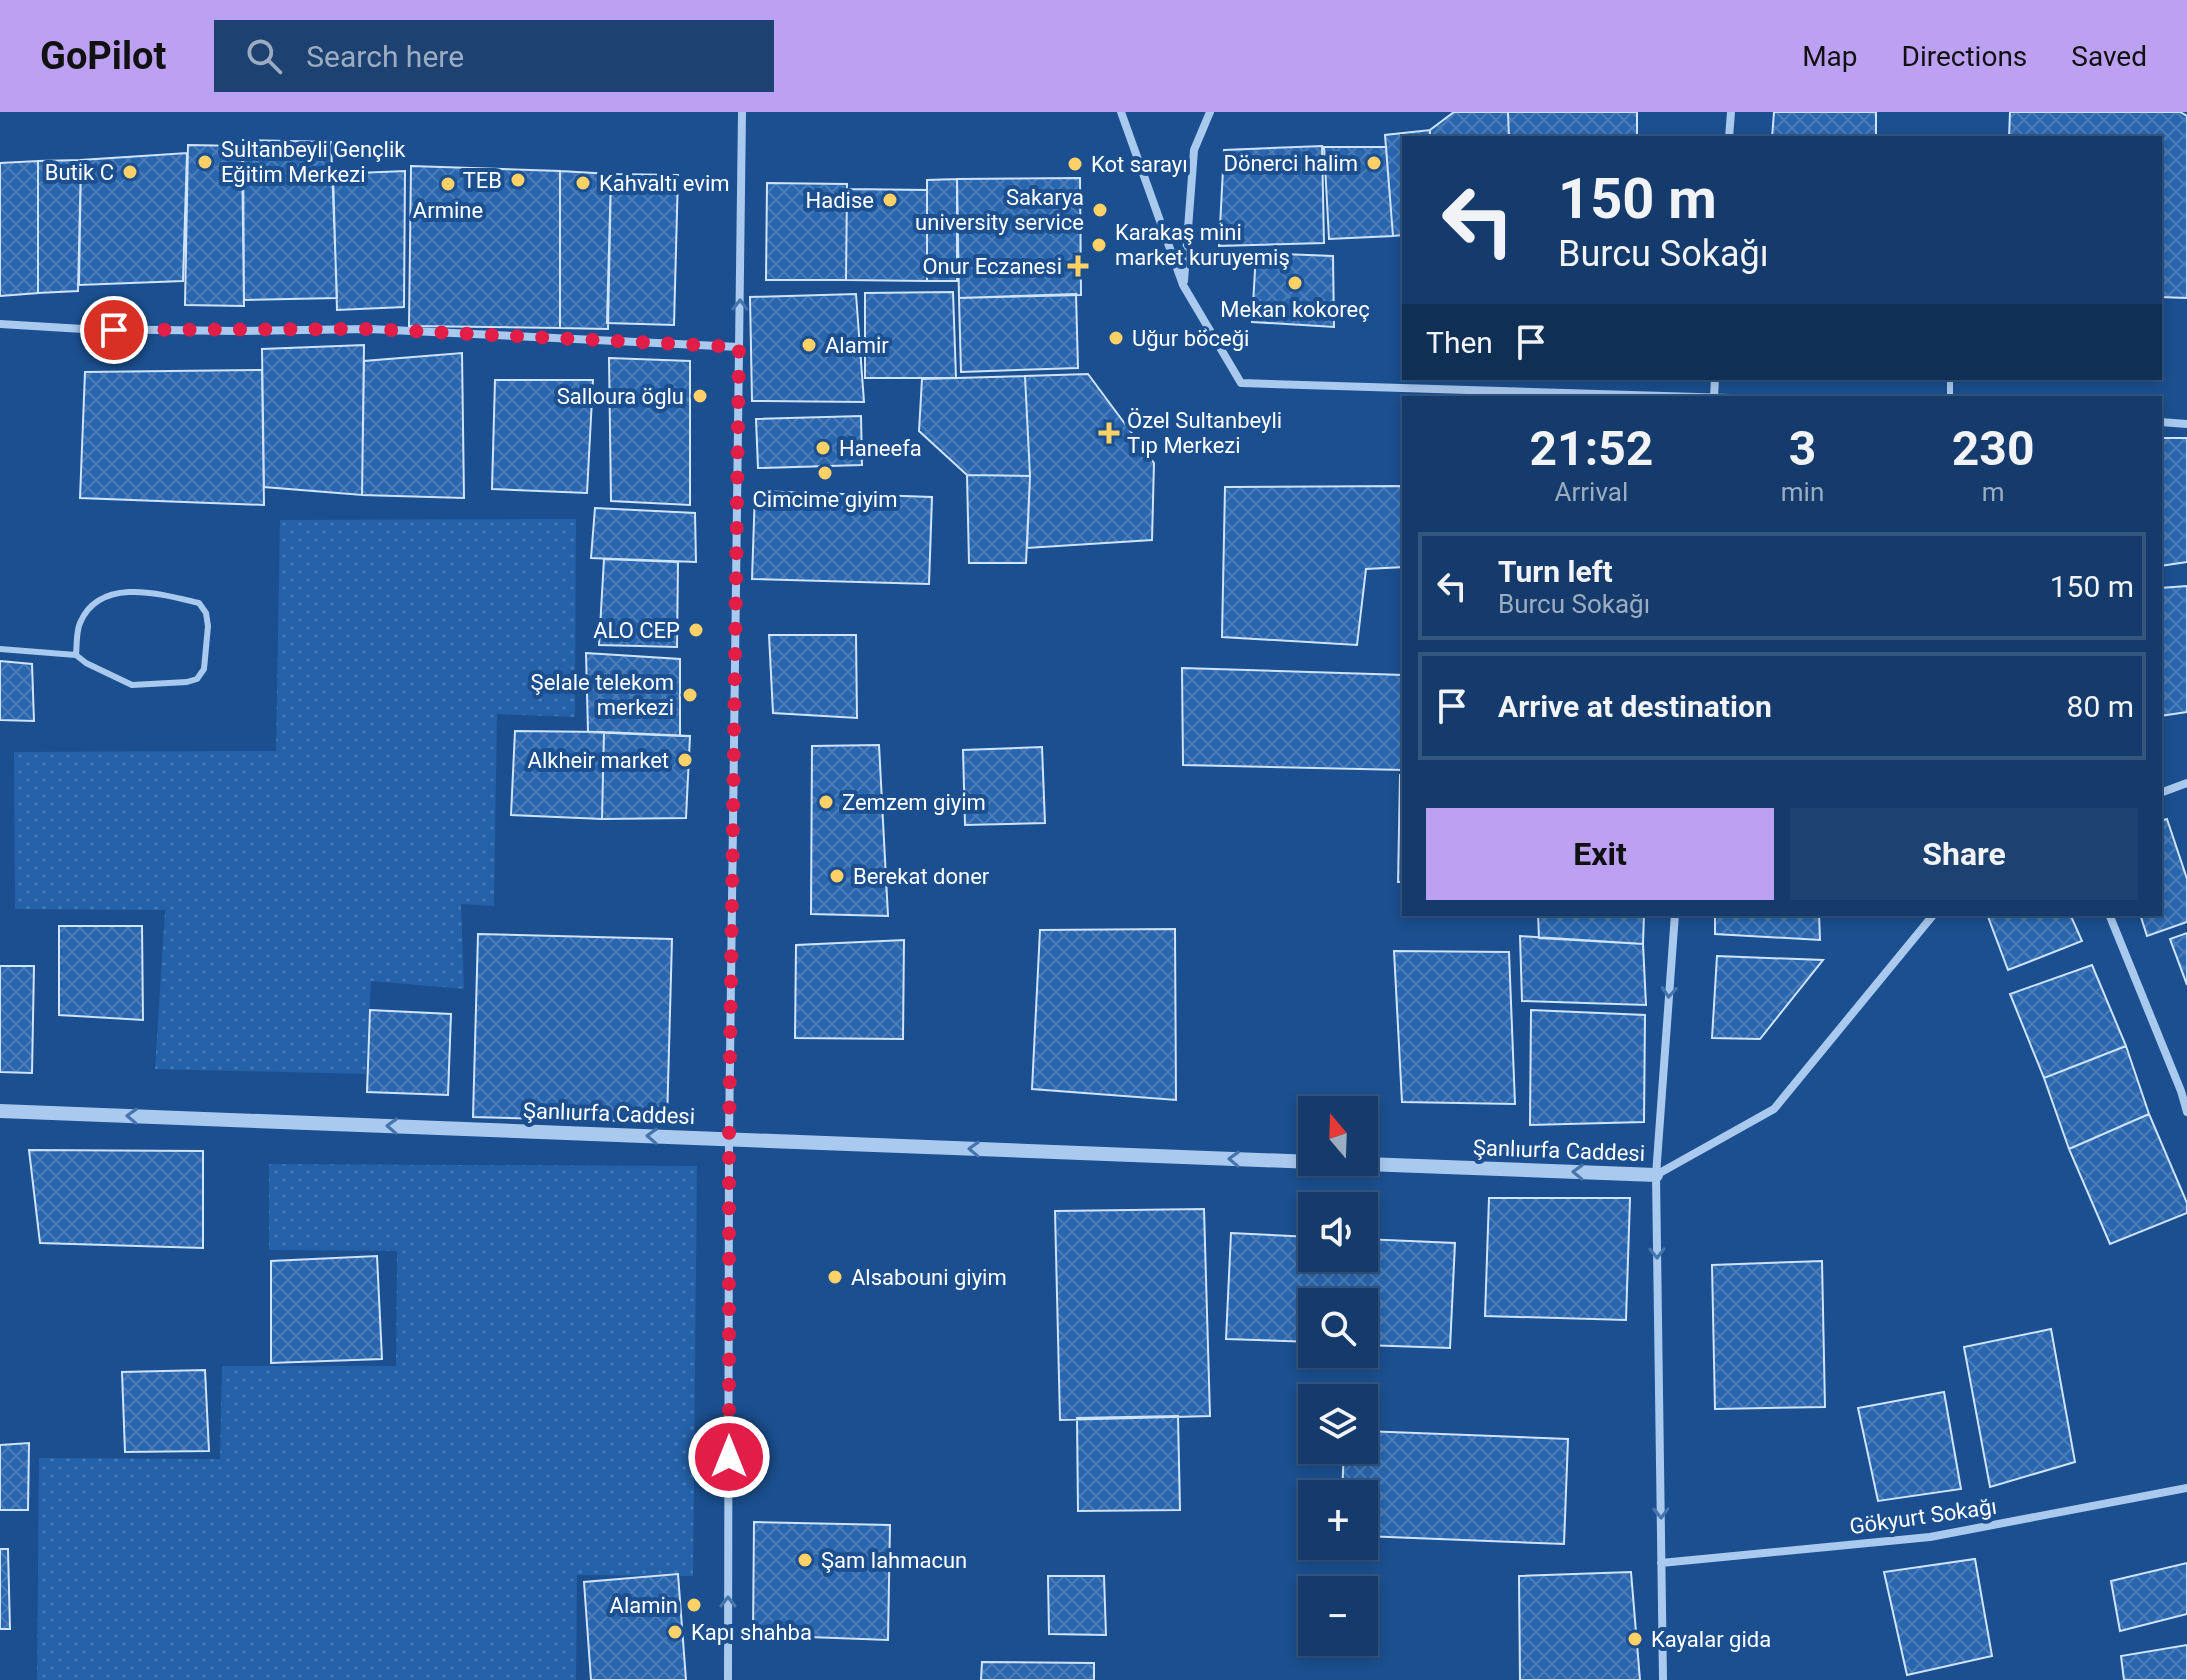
<!DOCTYPE html>
<html lang="en">
<head>
<meta charset="utf-8">
<style>
	:root { --surface:#143b6b; --page:#1d4271; --text:#f1f3f6; --muted:#9dadc1; --line:#33557e; --accent:#bca0f2 }
	body { margin:0; font-family:Roboto,sans-serif; background:var(--page); color:var(--text); height:100vh; display:flex; flex-direction:column; font-size:30px; white-space:nowrap }
	* { box-sizing:border-box; margin:0 }
	p { font-size:26px; color:var(--muted) }
	.icon { flex:none; width:44px; height:44px; fill:none; stroke:currentColor; stroke-width:2; stroke-linecap:round; stroke-linejoin:round }
	.map { position:relative; flex:1; overflow:hidden }
	.side { position:absolute; left:1402px; top:284px; width:760px; height:520px; display:flex; flex-direction:column; background:var(--surface); border-radius:0px; box-shadow:0 4px 12px #0003,0 0 0 2px var(--line) }
	.side>* { flex:none }
	.top-card { position:absolute; left:1402px; top:24px; width:760px; height:244px; border-radius:0px; box-shadow:0 4px 12px #0003,0 0 0 2px var(--line); background:#143b6b; color:var(--text); overflow:hidden }
	.needle { width:52px; rotate:341deg }
	.fabs { position:absolute; left:1298px; top:984px; display:grid; gap:16px }
	.fabs a { display:grid; place-items:center; width:80px; height:80px; border-radius:0px; background:var(--surface); box-shadow:0 4px 12px #0003,0 0 0 2px var(--line); font-size:40px }
	.pin { position:absolute; display:grid; place-items:center; width:68px; height:68px; color:#fff; margin:-34px; border:4px solid #fff; border-radius:50%; box-shadow:0 2px 8px #0007 }
	.me { position:absolute; width:88px; margin:-44px; rotate:0deg; stroke-linejoin:round; filter:drop-shadow(0 0 6px #0008) }
	.turn { display:flex; align-items:center; gap:28px; height:168px; padding:0 24px; font-size:36px }
	.turn .icon { width:104px; height:104px; stroke-width:2.5 }
	.turn b { display:block; font-size:56px; line-height:68px }
	.then { display:flex; align-items:center; height:76px; padding:0 24px; background:#0003; gap:16px; font-size:30px }
	.eta { display:flex; justify-content:space-evenly; align-items:center; height:136px; text-align:center }
	.eta b { font-size:48px; font-weight:700; line-height:56px }
	.primary-button { display:flex; gap:16px; margin-top:auto; padding:16px 24px }
	.primary-button a { flex:1; height:92px; border-radius:0px; background:var(--accent); color:#111; font-size:32px; font-weight:700; line-height:92px; text-align:center }
	.primary-button a+a { background:var(--page); color:var(--text) }
	ul { padding:0; list-style:none }
	li { display:flex; align-items:center; gap:24px; height:108px; margin:0 16px 12px; padding:0 8px; border:4px solid var(--line); border-radius:0px }
	li div { flex:1 }
	li b { display:block; font-size:30px }
	li em { font-style:normal }
	header { display:flex; align-items:center; gap:48px; box-sizing:border-box; height:112px; padding:0 40px; background:var(--accent); color:#111 }
	header strong { font-size:38px }
	nav { display:flex; gap:44px; margin-inline-start:auto; font-size:28px }
	.search { width:560px; height:72px; background:var(--page); display:flex; align-items:center; gap:20px; box-sizing:border-box; padding:0 28px; border-radius:0px; color:var(--muted); font-size:30px }
	.map>svg:first-child { display:block }
</style>
</head>
<body>
<header>
<strong>GoPilot</strong>
<div class="search"><svg class="icon" aria-label="search" viewBox="0 0 24 24"><circle cx="10" cy="10" r="6"/><path d="M15 15l6 6"/></svg>Search here</div>
<nav><a>Map</a><a>Directions</a><a>Saved</a></nav>
</header>
<div class="map">
<svg width="2187" height="1568" viewBox="0 0 2187 1568">
	<defs>
		<pattern id="garden-dots" width="8" height="8" patternUnits="userSpaceOnUse" patternTransform="scale(2)"><rect width="8" height="8" fill="#2461a8"/><path d="M2 2h.1M6 6h.1" fill="none" stroke="#4579b5" stroke-width="1.8" stroke-linecap="round"/></pattern>
		<pattern id="building-cross-hatch" width="8" height="8" patternUnits="userSpaceOnUse" patternTransform="scale(2)"><rect width="8" height="8" fill="#2a66ad"/><path d="M0 0l8 8M0 8l8-8" fill="none" stroke="#4a7db9"/></pattern>
	</defs>
	<rect width="100%" height="100%" fill="#1b4f8f"/>
	<!-- garden -->
	<path fill="url(#garden-dots)" d="M 576,407 L 575,605 L 497,602 L 494,794 L 461,792 L 464,877 L 371,869 L 366,962 L 155,957 L 165,798 L 15,797 L 14,640 L 276,639 L 280,408 Z
		M 269,1052 L 697,1054 L 693,1464 L 577,1463 L 576,1568 L 37,1568 L 39,1346 L 220,1347 L 222,1254 L 396,1254 L 397,1139 L 269,1138 Z"/>
	<!-- building -->
	<path fill="url(#building-cross-hatch)" stroke="#cfe3fa" stroke-width="2" d="M 1454,0 L 1508,0 L 1509,26 L 1430,26 L 1430,18 Z
		M 1508,0 L 1637,0 L 1637,26 L 1509,26 Z
		M 1774,0 L 1876,0 L 1876,26 L 1772,26 Z
		M 2010,0 L 2180,0 L 2187,4 L 2187,186 L 2160,185 L 2160,26 L 2009,26 Z
		M 1430,18 L 1430,26 L 1404,26 L 1404,123 L 1393,124 L 1385,23 Z
		M 243,28 L 331,30 L 337,186 L 244,188 Z
		M 188,33 L 242,34 L 244,194 L 185,193 Z
		M 1322,34 L 1324,131 L 1219,134 L 1224,38 Z
		M 1324,35 L 1386,35 L 1393,124 L 1329,127 Z
		M 187,41 L 183,169 L 79,173 L 81,48 Z
		M 81,48 L 78,179 L 38,181 L 38,49 Z
		M 38,49 L 38,181 L 0,184 L 0,51 Z
		M 411,54 L 560,59 L 560,216 L 409,214 Z
		M 405,59 L 404,195 L 337,198 L 333,62 Z
		M 560,59 L 611,62 L 608,217 L 560,216 Z
		M 611,62 L 678,63 L 674,213 L 607,211 Z
		M 1080,66 L 1081,183 L 959,186 L 957,67 Z
		M 957,67 L 957,169 L 927,169 L 927,68 Z
		M 767,71 L 847,72 L 846,168 L 766,168 Z
		M 847,77 L 927,78 L 927,169 L 846,168 Z
		M 1256,141 L 1333,144 L 1334,215 L 1252,210 Z
		M 953,180 L 956,266 L 865,266 L 865,181 Z
		M 856,182 L 864,290 L 752,289 L 750,185 Z
		M 1076,182 L 1078,256 L 961,260 L 959,186 Z
		M 364,233 L 362,383 L 264,375 L 262,237 Z
		M 462,241 L 464,386 L 362,383 L 364,249 Z
		M 609,246 L 690,249 L 690,393 L 611,389 Z
		M 262,258 L 264,393 L 80,386 L 85,260 Z
		M 1088,262 L 1154,351 L 1152,428 L 1027,436 L 1030,364 L 1025,264 Z
		M 1025,264 L 1030,364 L 967,363 L 919,319 L 922,267 Z
		M 495,268 L 593,268 L 587,381 L 492,377 Z
		M 861,304 L 862,353 L 758,356 L 756,307 Z
		M 2160,326 L 2187,326 L 2187,450 L 2160,454 Z
		M 967,363 L 1030,364 L 1026,451 L 969,451 Z
		M 1404,374 L 1404,455 L 1366,457 L 1357,533 L 1222,525 L 1225,375 Z
		M 755,379 L 932,385 L 929,472 L 752,467 Z
		M 595,396 L 695,401 L 696,450 L 591,446 Z
		M 604,447 L 678,450 L 677,535 L 599,533 Z
		M 2187,474 L 2187,600 L 2160,604 L 2160,476 Z
		M 769,523 L 856,523 L 857,606 L 773,601 Z
		M 586,541 L 680,547 L 680,624 L 588,620 Z
		M 0,549 L 32,552 L 34,609 L 0,608 Z
		M 1182,556 L 1404,563 L 1404,658 L 1183,653 Z
		M 515,619 L 604,620 L 602,707 L 511,703 Z
		M 604,620 L 690,624 L 686,706 L 602,707 Z
		M 879,633 L 888,804 L 811,802 L 812,634 Z
		M 1042,635 L 1045,711 L 965,713 L 963,638 Z
		M 1400,663 L 1404,663 L 1404,770 L 1398,770 Z
		M 2167,707 L 2187,767 L 2187,810 L 2147,824 L 2140,802 L 2160,802 L 2160,709 Z
		M 1538,802 L 1644,802 L 1643,832 L 1539,826 Z
		M 1715,802 L 1819,802 L 1820,828 L 1715,822 Z
		M 1987,802 L 2070,802 L 2082,829 L 2008,858 Z
		M 59,814 L 142,814 L 143,908 L 59,903 Z
		M 1175,817 L 1176,988 L 1032,977 L 1040,818 Z
		M 2187,821 L 2187,873 L 2170,827 Z
		M 478,822 L 672,827 L 667,1010 L 473,1005 Z
		M 1520,824 L 1643,832 L 1646,893 L 1522,889 Z
		M 904,828 L 903,927 L 795,926 L 796,833 Z
		M 1394,839 L 1509,840 L 1515,992 L 1402,990 Z
		M 1717,844 L 1823,848 L 1760,927 L 1712,926 Z
		M 2092,853 L 2126,934 L 2044,966 L 2010,882 Z
		M 0,854 L 34,854 L 32,961 L 0,960 Z
		M 370,898 L 451,902 L 448,983 L 367,980 Z
		M 1531,898 L 1645,903 L 1644,1010 L 1530,1013 Z
		M 2126,934 L 2149,1002 L 2069,1037 L 2044,966 Z
		M 2149,1002 L 2187,1091 L 2187,1101 L 2110,1132 L 2069,1037 Z
		M 29,1038 L 203,1039 L 203,1136 L 40,1131 Z
		M 1489,1086 L 1630,1086 L 1626,1208 L 1485,1204 Z
		M 1204,1097 L 1210,1304 L 1060,1308 L 1055,1099 Z
		M 1231,1121 L 1312,1125 L 1312,1146 L 1364,1146 L 1364,1127 L 1455,1131 L 1450,1236 L 1364,1233 L 1364,1190 L 1312,1190 L 1312,1230 L 1226,1227 Z
		M 377,1144 L 382,1247 L 271,1251 L 271,1149 Z
		M 1822,1149 L 1825,1295 L 1715,1297 L 1712,1153 Z
		M 2051,1217 L 2075,1350 L 1990,1375 L 1964,1235 Z
		M 205,1258 L 209,1339 L 125,1340 L 122,1260 Z
		M 1944,1280 L 1961,1377 L 1878,1389 L 1858,1296 Z
		M 1178,1304 L 1180,1398 L 1078,1399 L 1077,1306 Z
		M 1364,1319 L 1568,1327 L 1564,1432 L 1364,1424 L 1364,1382 L 1342,1382 L 1344,1338 L 1364,1338 Z
		M 29,1331 L 28,1398 L 0,1398 L 0,1333 Z
		M 754,1410 L 890,1413 L 888,1528 L 753,1523 Z
		M 0,1437 L 8,1437 L 10,1517 L 0,1517 Z
		M 1975,1447 L 1992,1544 L 1907,1563 L 1884,1460 Z
		M 2187,1451 L 2187,1502 L 2120,1519 L 2111,1469 Z
		M 1631,1460 L 1640,1568 L 1520,1568 L 1519,1464 Z
		M 678,1462 L 686,1568 L 591,1568 L 584,1470 Z
		M 1048,1464 L 1104,1464 L 1106,1523 L 1049,1522 Z
		M 2187,1533 L 2187,1568 L 2124,1568 L 2121,1544 Z
		M 982,1550 L 1094,1551 L 1094,1568 L 981,1568 Z"/>
	<g fill="none" stroke-linecap="round" stroke-linejoin="round">
		<!-- service -->
		<path stroke="#a9c9ee" stroke-width="6" d="M 1950,286 L 1950,266
			M 0,537 L 76,543 L 86,551 L 132,573 L 187,570 L 197,567 L 204,557 L 208,514 L 206,501 L 199,491 C 161,482 100,464 80,511 C 76,520 77,533 76,543"/>
		<!-- minor -->
		<path stroke="#a9c9ee" stroke-width="8" d="M 1121,0 L 1183,173 L 1241,271 L 1731,286
			M 1729,26 L 1731,0
			M 1184,169 L 1194,38 L 1210,0
			M 0,212 L 83,217 L 238,219 L 370,217 L 739,235
			M 1714,286 L 1715,266
			M 2160,310 L 2187,312
			M 2160,681 L 2187,671
			M 2109,802 L 2181,979 L 2187,1000
			M 1656,1063 L 1774,997 L 1934,802
			M 1661,1451 L 1930,1425 L 2187,1376
			M 728,1568 L 729,1027 L 742,0
			M 1663,1568 L 1656,1063 L 1675,802"/>
		<!-- tertiary -->
		<path stroke="#a9c9ee" stroke-width="14" d="M 0,999 L 1312,1050
			M 1312,1050 L 1656,1063"/>
	</g>
	<!-- one-way arrows -->
	<defs><path id="oneway-chevron" d="M-2-3.5L2.5 0L-2 3.5" fill="none" stroke-width="1.6" stroke-linecap="round" stroke-linejoin="round" transform="scale(2)"/></defs>
	<g stroke="#4674ac">
		<use href="#oneway-chevron" transform="translate(740 193) rotate(-89)"/>
		<use href="#oneway-chevron" transform="translate(1669 880) rotate(94)"/>
		<use href="#oneway-chevron" transform="translate(132 1004) rotate(-178)"/>
		<use href="#oneway-chevron" transform="translate(392 1014) rotate(-178)"/>
		<use href="#oneway-chevron" transform="translate(652 1024) rotate(-178)"/>
		<use href="#oneway-chevron" transform="translate(974 1037) rotate(-178)"/>
		<use href="#oneway-chevron" transform="translate(1234 1047) rotate(-178)"/>
		<use href="#oneway-chevron" transform="translate(1578 1060) rotate(-178)"/>
		<use href="#oneway-chevron" transform="translate(1657 1141) rotate(89)"/>
		<use href="#oneway-chevron" transform="translate(1661 1401) rotate(89)"/>
		<use href="#oneway-chevron" transform="translate(728 1490) rotate(-90)"/>
	</g>
	<g fill="none" stroke-linecap="round" stroke-linejoin="round">
		<!-- route -->
		<path stroke="#e11d48" stroke-width="14" stroke-dasharray="0 25.2" d="M 114,218 L 370,217 L 739,235 L 729,1027 L 729,1345"/>
	</g>
	<!-- markers -->
	<g fill="#ffd166" stroke="#1b4f8f" stroke-width="3">
		<circle cx="205" cy="50" r="8"/>
		<circle cx="1374" cy="51" r="8"/>
		<circle cx="1075" cy="52" r="8"/>
		<circle cx="130" cy="60" r="8"/>
		<circle cx="518" cy="68" r="8"/>
		<circle cx="583" cy="71" r="8"/>
		<circle cx="448" cy="72" r="8"/>
		<circle cx="890" cy="88" r="8"/>
		<circle cx="1100" cy="98" r="8"/>
		<circle cx="1099" cy="133" r="8"/>
		<path d="M1074 142h8v8h8v8h-8v8h-8v-8h-8v-8h8z"/>
		<circle cx="1295" cy="171" r="8"/>
		<circle cx="1116" cy="226" r="8"/>
		<circle cx="809" cy="233" r="8"/>
		<circle cx="700" cy="284" r="8"/>
		<path d="M1105 309h8v8h8v8h-8v8h-8v-8h-8v-8h8z"/>
		<circle cx="823" cy="336" r="8"/>
		<circle cx="825" cy="361" r="8"/>
		<circle cx="696" cy="518" r="8"/>
		<circle cx="690" cy="583" r="8"/>
		<circle cx="685" cy="648" r="8"/>
		<circle cx="826" cy="690" r="8"/>
		<circle cx="837" cy="764" r="8"/>
		<circle cx="835" cy="1165" r="8"/>
		<circle cx="805" cy="1448" r="8"/>
		<circle cx="694" cy="1493" r="8"/>
		<circle cx="675" cy="1520" r="8"/>
		<circle cx="1635" cy="1527" r="8"/>
	</g>
	<g text-anchor="middle" stroke-width="8" stroke-linejoin="round" paint-order="stroke">
		<!-- poi labels -->
		<g font-size="22" fill="#fff" stroke="#1b4f8f" text-anchor="start">
			<text x="221" y="45">Sultanbeyli Gençlik<tspan x="221" dy="25">Eğitim Merkezi</tspan></text>
			<text x="1358" y="59" text-anchor="end">Dönerci halim</text>
			<text x="1091" y="60">Kot sarayı</text>
			<text x="114" y="68" text-anchor="end">Butik C</text>
			<text x="502" y="76" text-anchor="end">TEB</text>
			<text x="599" y="79">Kahvaltı evim</text>
			<text x="1084" y="93" text-anchor="end">Sakarya<tspan x="1084" dy="25">university service</tspan></text>
			<text x="874" y="96" text-anchor="end">Hadise</text>
			<text x="448" y="106" text-anchor="middle">Armine</text>
			<text x="1115" y="128">Karakaş mini<tspan x="1115" dy="25">market kuruyemiş</tspan></text>
			<text x="1062" y="162" text-anchor="end">Onur Eczanesi</text>
			<text x="1295" y="205" text-anchor="middle">Mekan kokoreç</text>
			<text x="1132" y="234">Uğur böceği</text>
			<text x="825" y="241">Alamir</text>
			<text x="684" y="292" text-anchor="end">Salloura öglu</text>
			<text x="1127" y="316">Özel Sultanbeyli<tspan x="1127" dy="25">Tıp Merkezi</tspan></text>
			<text x="839" y="344">Haneefa</text>
			<text x="825" y="395" text-anchor="middle">Cimcime giyim</text>
			<text x="680" y="526" text-anchor="end">ALO CEP</text>
			<text x="674" y="578" text-anchor="end">Şelale telekom<tspan x="674" dy="25">merkezi</tspan></text>
			<text x="669" y="656" text-anchor="end">Alkheir market</text>
			<text x="842" y="698">Zemzem giyim</text>
			<text x="853" y="772">Berekat doner</text>
			<text x="851" y="1173">Alsabouni giyim</text>
			<text x="821" y="1456">Şam lahmacun</text>
			<text x="678" y="1501" text-anchor="end">Alamin</text>
			<text x="691" y="1528">Kapı shahba</text>
			<text x="1651" y="1535">Kayalar gida</text>
		</g>
		<!-- street labels -->
		<g font-size="22" fill="#fff" stroke="#1b4f8f">
			<text transform="translate(609 1001) rotate(2)" y="8">Şanlıurfa Caddesi</text>
			<text transform="translate(1559 1038) rotate(2)" y="8">Şanlıurfa Caddesi</text>
			<text transform="translate(1923 1404) rotate(-8)" y="8">Gökyurt Sokağı</text>
		</g>
	</g>
</svg>
<div class="fabs">
<a><svg class="needle" viewBox="-14 -14 28 28"><path d="M0-13l5 13h-10z" fill="#e53935"/><path d="M0 13l5-13h-10z" fill="#9dadc1"/></svg></a>
<a><svg class="icon" aria-label="sound" viewBox="0 0 24 24"><path d="M4 9h4l5-4v14l-5-4H4zM17 9q2 3 0 6"/></svg></a>
<a><svg class="icon" aria-label="search" viewBox="0 0 24 24"><circle cx="10" cy="10" r="6"/><path d="M15 15l6 6"/></svg></a>
<a><svg class="icon" aria-label="layers" viewBox="0 0 24 24"><path d="M12 4l9 5-9 5-9-5zM3 14l9 5 9-5"/></svg></a>
<a>+</a>
<a>−</a>
</div>
<div class="pin" style="left:114px;top:218px;background:#d93025"><svg class="icon" aria-label="arrive" viewBox="0 0 24 24"><path d="M6 21V4h12l-3 4 3 4H6"/></svg></div>
<svg class="me" style="left:729px;top:1345px" viewBox="-20 -20 40 40"><circle r="17" fill="#e11d48" stroke="#fff" stroke-width="3"/><path d="M0-11L8 9 0 5-8 9z" fill="#fff"/></svg>
<div class="top-card">
<div class="turn"><svg class="icon" aria-label="left" viewBox="0 0 24 24"><path d="M17 20v-9H6M10 6l-5 5 5 5"/></svg><div><b>150 m</b>Burcu Sokağı</div></div>
<div class="then">Then<svg class="icon" aria-label="arrive" viewBox="0 0 24 24"><path d="M6 21V4h12l-3 4 3 4H6"/></svg></div>
</div>
<section class="side">
<div class="eta">
<div><b>21:52</b><p>Arrival</p></div>
<div><b>3</b><p>min</p></div>
<div><b>230</b><p>m</p></div>
</div>
<ul>
<li><svg class="icon" aria-label="left" viewBox="0 0 24 24"><path d="M17 20v-9H6M10 6l-5 5 5 5"/></svg><div><b>Turn left</b><p>Burcu Sokağı</p></div><em>150 m</em></li>
<li><svg class="icon" aria-label="arrive" viewBox="0 0 24 24"><path d="M6 21V4h12l-3 4 3 4H6"/></svg><div><b>Arrive at destination</b></div><em>80 m</em></li>
</ul>
<div class="primary-button"><a>Exit</a><a>Share</a></div>
</section>
</div>
</body>
</html>
